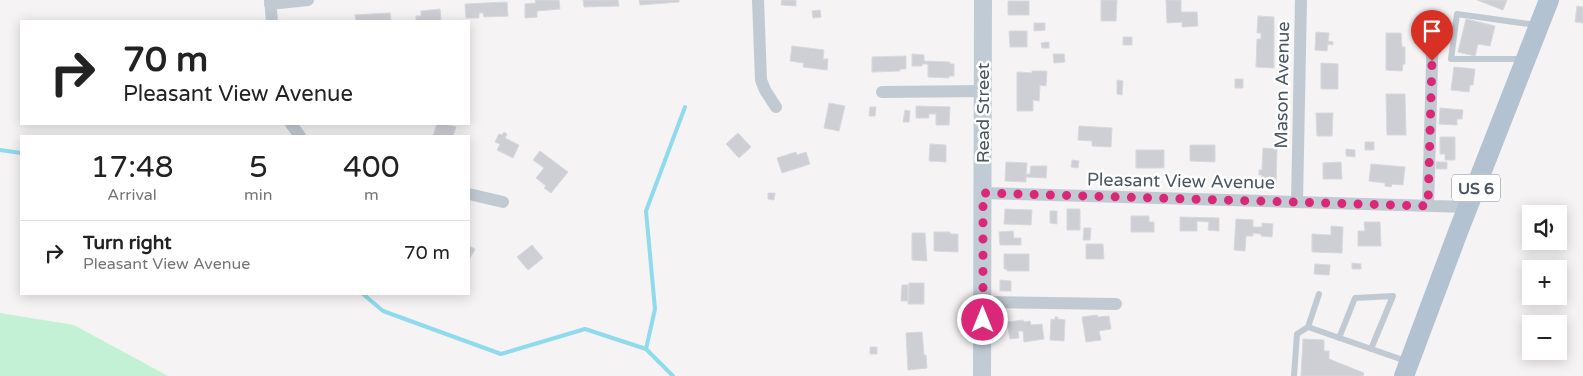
<!DOCTYPE html>
<html lang="en">
<head>
<meta charset="utf-8">
<style>
	:root { --surface:#fff; --page:#f2f2f2; --text:#222; --muted:#767676; --line:#e0e0e0 }
	body { margin:0; font-family:"Varela Round",sans-serif; background:var(--page); color:var(--text); height:100vh; display:flex; flex-direction:column; font-size:19px; white-space:nowrap }
	* { box-sizing:border-box; margin:0 }
	p { font-size:16px; color:var(--muted) }
	.icon { flex:none; width:28px; height:28px; fill:none; stroke:currentColor; stroke-width:2; stroke-linecap:round; stroke-linejoin:round }
	.map { position:relative; flex:1; overflow:hidden }
	.details { position:absolute; left:20px; top:135px; width:450px; height:160px; display:flex; flex-direction:column; background:var(--surface); border-radius:0px; box-shadow:0 2px 12px #0003 }
	.details>* { flex:none }
	.banner { position:absolute; left:20px; top:20px; width:450px; height:105px; border-radius:0px; box-shadow:0 2px 12px #0003; background:#fff; color:var(--text); overflow:hidden }
	.fabs { position:absolute; left:1522px; top:205px; display:grid; gap:10px }
	.fabs a { display:grid; place-items:center; width:45px; height:45px; border-radius:0px; background:var(--surface); box-shadow:0 2px 12px #0003; font-size:25px }
	.pin { position:absolute; display:grid; place-items:center; width:42px; height:42px; color:#fff; margin:-51px -21px; border-radius:50% 50% 50% 0; rotate:-45deg; box-shadow:0 0 5px #0007 }
	.pin .icon { rotate:45deg }
	.me { position:absolute; width:55px; margin:-28px; rotate:0deg; stroke-linejoin:round; filter:drop-shadow(0 0 4px #0008) }
	.turn { display:flex; align-items:center; gap:18px; height:105px; padding:0 20px; font-size:22px }
	.turn .icon { width:65px; height:65px; stroke-width:2.5 }
	.turn b { display:block; font-size:35px; line-height:42px }
	.eta { display:flex; justify-content:space-evenly; align-items:center; height:85px; text-align:center }
	.eta b { font-size:30px; font-weight:600; line-height:35px }
	ul { padding:0; list-style:none }
	li { display:flex; align-items:center; gap:15px; height:65px; padding:0 20px; border-top:1px solid var(--line) }
	li div { flex:1 }
	li b { display:block; font-size:19px }
	li em { font-style:normal }
	.map>svg:first-child { display:block }
</style>
</head>
<body>
<div class="map">
<svg width="1583" height="376" viewBox="0 0 1583 376">
	<rect width="100%" height="100%" fill="#f5f3f3"/>
	<!-- green -->
	<path fill="#c3f1d5" d="M 0,313 L 74,325 L 168,376 L 0,376 Z"/>
	<g fill="none" stroke-linecap="round" stroke-linejoin="round">
		<!-- stream -->
		<path stroke="#90daee" stroke-width="4" d="M 0,150 L 21,153
			M 363,294 L 383,311 L 501,354 L 585,329 L 646,349 L 673,376
			M 646,349 L 655,309 L 646,211 L 685,107"/>
	</g>
	<!-- building -->
	<path fill="#cdcfd5" stroke="#d7d9de" d="M 535,0 L 559,0 L 560,9 L 537,11 L 537,17 L 525,18 L 525,4 L 536,3 Z
		M 583,0 L 618,0 L 619,6 L 584,7 Z
		M 639,0 L 679,0 L 679,2 L 640,5 Z
		M 782,0 L 796,0 L 796,6 L 781,5 Z
		M 1101,0 L 1117,0 L 1116,21 L 1101,21 Z
		M 1166,0 L 1181,0 L 1181,12 L 1197,12 L 1198,26 L 1182,27 L 1182,22 L 1167,23 Z
		M 1477,0 L 1507,0 L 1503,10 Z
		M 1008,1 L 1029,1 L 1029,15 L 1008,15 Z
		M 507,2 L 508,16 L 484,17 L 483,13 L 479,13 L 479,18 L 466,18 L 465,4 Z
		M 1577,6 L 1583,7 L 1583,23 L 1575,22 Z
		M 440,9 L 441,21 L 416,21 L 416,16 L 421,16 L 421,11 Z
		M 820,10 L 821,17 L 813,18 L 812,11 Z
		M 390,13 L 391,21 L 356,21 L 355,15 Z
		M 1258,16 L 1274,17 L 1274,68 L 1256,67 L 1257,39 L 1261,39 L 1261,33 L 1257,33 Z
		M 1466,19 L 1495,26 L 1490,46 L 1478,44 L 1475,56 L 1458,52 Z
		M 1034,23 L 1045,23 L 1045,30 L 1034,31 Z
		M 1009,31 L 1027,31 L 1027,47 L 1010,47 Z
		M 1316,32 L 1329,33 L 1328,41 L 1333,42 L 1333,45 L 1328,44 L 1327,51 L 1315,50 Z
		M 1386,33 L 1401,33 L 1402,47 L 1405,47 L 1405,64 L 1403,64 L 1402,71 L 1386,70 Z
		M 1123,37 L 1132,37 L 1132,45 L 1123,45 Z
		M 1049,42 L 1049,48 L 1042,48 L 1041,43 Z
		M 792,46 L 824,50 L 823,59 L 828,59 L 827,70 L 803,67 L 804,63 L 790,61 Z
		M 912,54 L 924,55 L 924,61 L 950,62 L 950,64 L 954,64 L 954,76 L 949,76 L 949,78 L 928,77 L 928,64 L 922,64 L 922,66 L 912,66 Z
		M 1053,54 L 1064,54 L 1065,62 L 1054,63 Z
		M 906,56 L 906,69 L 900,69 L 900,71 L 872,72 L 872,57 Z
		M 1321,63 L 1338,64 L 1338,89 L 1321,89 Z
		M 1454,67 L 1475,69 L 1473,85 L 1470,85 L 1469,92 L 1451,90 Z
		M 1032,71 L 1047,71 L 1046,86 L 1040,85 L 1039,101 L 1033,100 L 1033,111 L 1017,111 L 1017,72 L 1032,73 Z
		M 1235,79 L 1243,79 L 1243,88 L 1235,88 Z
		M 1117,80 L 1123,81 L 1122,95 L 1117,94 Z
		M 1386,94 L 1405,94 L 1406,135 L 1387,135 Z
		M 829,103 L 845,106 L 839,131 L 824,128 Z
		M 916,106 L 950,107 L 949,125 L 936,125 L 936,114 L 929,114 L 929,118 L 916,118 Z
		M 870,107 L 876,107 L 875,116 L 869,116 Z
		M 1440,108 L 1463,110 L 1462,119 L 1457,119 L 1457,125 L 1439,124 Z
		M 905,110 L 910,111 L 909,122 L 903,122 Z
		M 1316,113 L 1333,113 L 1332,136 L 1317,136 Z
		M 437,124 L 445,124 L 456,127 L 453,136 L 433,136 Z
		M 1079,126 L 1112,128 L 1111,147 L 1092,146 L 1092,141 L 1078,140 Z
		M 504,132 L 507,134 L 505,138 L 519,145 L 513,158 L 497,150 L 500,144 L 495,142 L 499,134 L 502,135 Z
		M 738,133 L 751,147 L 739,158 L 726,144 Z
		M 1440,137 L 1455,137 L 1455,160 L 1445,160 L 1445,154 L 1440,154 Z
		M 1365,142 L 1374,142 L 1374,150 L 1365,150 Z
		M 930,144 L 946,145 L 946,162 L 929,161 Z
		M 1190,145 L 1215,145 L 1215,162 L 1190,161 Z
		M 1263,148 L 1277,149 L 1276,187 L 1261,186 L 1262,175 L 1259,175 L 1259,170 L 1262,170 Z
		M 1346,149 L 1355,150 L 1355,157 L 1346,156 Z
		M 1136,150 L 1164,150 L 1164,168 L 1136,168 Z
		M 540,151 L 568,172 L 551,193 L 544,188 L 546,186 L 536,178 L 544,168 L 533,160 Z
		M 796,152 L 797,155 L 806,152 L 810,164 L 782,173 L 777,158 Z
		M 1072,160 L 1079,161 L 1078,168 L 1071,167 Z
		M 1006,162 L 1027,163 L 1026,174 L 1030,174 L 1031,166 L 1047,166 L 1046,178 L 1026,177 L 1026,182 L 1005,181 Z
		M 1341,162 L 1342,179 L 1323,179 L 1323,163 Z
		M 1436,162 L 1447,162 L 1447,169 L 1436,169 Z
		M 1371,164 L 1405,167 L 1403,185 L 1392,184 L 1391,187 L 1385,186 L 1385,183 L 1369,181 Z
		M 768,193 L 775,193 L 774,200 L 768,199 Z
		M 1005,209 L 1032,210 L 1031,225 L 1004,224 Z
		M 1067,209 L 1080,209 L 1080,230 L 1067,230 Z
		M 1050,211 L 1057,211 L 1057,224 L 1050,223 Z
		M 1131,216 L 1149,216 L 1149,222 L 1154,222 L 1154,232 L 1131,232 Z
		M 1180,217 L 1219,218 L 1219,231 L 1208,230 L 1209,222 L 1197,221 L 1197,231 L 1180,231 Z
		M 1236,219 L 1253,220 L 1253,227 L 1262,227 L 1262,223 L 1273,224 L 1272,237 L 1261,236 L 1261,234 L 1253,233 L 1253,236 L 1246,236 L 1245,251 L 1234,250 Z
		M 1364,222 L 1380,222 L 1381,246 L 1358,246 L 1358,231 L 1365,231 Z
		M 1331,226 L 1343,227 L 1342,253 L 1312,252 L 1312,234 L 1331,235 Z
		M 1084,228 L 1091,228 L 1090,240 L 1083,240 Z
		M 1013,231 L 1014,238 L 1021,238 L 1021,245 L 1000,245 L 999,232 Z
		M 934,232 L 950,232 L 950,234 L 958,234 L 958,252 L 934,251 Z
		M 912,233 L 925,233 L 927,261 L 912,260 Z
		M 1086,244 L 1103,244 L 1104,259 L 1086,259 Z
		M 532,245 L 543,258 L 528,270 L 517,257 Z
		M 469,246 L 475,249 L 469,260 Z
		M 1004,254 L 1029,254 L 1029,271 L 1007,271 L 1007,269 L 1004,269 Z
		M 1352,263 L 1361,264 L 1361,269 L 1352,269 Z
		M 1315,264 L 1330,265 L 1329,275 L 1314,274 Z
		M 1000,280 L 1011,281 L 1011,291 L 1000,291 Z
		M 909,283 L 924,283 L 924,304 L 908,304 Z
		M 902,285 L 908,285 L 908,301 L 901,301 Z
		M 1097,315 L 1098,317 L 1109,316 L 1111,329 L 1099,331 L 1101,340 L 1086,342 L 1082,317 Z
		M 1055,317 L 1058,317 L 1058,319 L 1065,320 L 1064,341 L 1050,340 L 1051,319 L 1055,320 Z
		M 1023,320 L 1024,322 L 1030,321 L 1031,325 L 1042,324 L 1044,339 L 1024,342 L 1023,331 L 1018,331 L 1019,338 L 1010,339 L 1007,322 Z
		M 922,332 L 924,355 L 926,355 L 927,368 L 908,370 L 906,333 Z
		M 1303,339 L 1324,340 L 1324,351 L 1329,351 L 1329,359 L 1364,373 L 1363,376 L 1301,376 Z
		M 870,347 L 877,347 L 877,354 L 870,354 Z"/>
	<g fill="none" stroke-linecap="round" stroke-linejoin="round">
		<!-- service -->
		<path stroke="#c1cad2" stroke-width="6" d="M 1522,59 L 1451,59 L 1457,14 L 1536,25
			M 1319,294 L 1308,327 L 1406,361
			M 1339,338 L 1355,298 L 1393,296 L 1371,349
			M 1294,376 L 1297,334 L 1308,327"/>
		<!-- minor -->
		<path stroke="#c1cad2" stroke-width="12" d="M 270,0 L 272,21
			M 758,0 L 761,80 L 765,90 L 776,107
			M 270,4 L 308,0
			M 882,92 L 983,91
			M 291,124 L 300,136
			M 983,193 L 1468,207
			M 469,194 L 503,202
			M 1297,202 L 1301,0
			M 1428,206 L 1433,27
			M 983,302 L 1116,304"/>
		<!-- secondary -->
		<path stroke="#c1cbd6" stroke-width="18" d="M 982,376 L 983,0"/>
		<!-- primary -->
		<path stroke="#b3c2d1" stroke-width="20" d="M 1404,376 L 1458,232 L 1549,0"/>
	</g>
	<g fill="none" stroke-linecap="round" stroke-linejoin="round">
		<!-- route -->
		<path stroke="#db2777" stroke-width="9" stroke-dasharray="0 16.2" d="M 983,320 L 983,193 L 1428,206 L 1432,61"/>
	</g>
	<g text-anchor="middle" stroke-width="5" stroke-linejoin="round" paint-order="stroke">
		<!-- shield labels -->
		<rect fill="#fff" stroke="#808990" stroke-width="1" x="1452" y="174.5" width="48" height="27" rx="4"/>
		<g font-size="16" font-weight="bold" fill="#4a5661">
			<text x="1476" y="194">US 6</text>
		</g>
		<!-- street labels -->
		<g font-size="18" fill="#4a5661" stroke="#fff">
			<text transform="translate(1282 85) rotate(-89)" y="6">Mason Avenue</text>
			<text transform="translate(983 113) rotate(-90)" y="6">Read Street</text>
			<text transform="translate(1181 181) rotate(1)" y="6">Pleasant View Avenue</text>
		</g>
	</g>
</svg>
<div class="fabs">
<a><svg class="icon" aria-label="sound" viewBox="0 0 24 24"><path d="M4 9h4l5-4v14l-5-4H4zM17 9q2 3 0 6"/></svg></a>
<a>+</a>
<a>−</a>
</div>
<div class="pin" style="left:1432px;top:61px;background:#d93025"><svg class="icon" aria-label="arrive" viewBox="0 0 24 24"><path d="M6 21V4h12l-3 4 3 4H6"/></svg></div>
<svg class="me" style="left:983px;top:320px" viewBox="-20 -20 40 40"><circle r="17" fill="#db2777" stroke="#fff" stroke-width="3"/><path d="M0-11L8 9 0 5-8 9z" fill="#fff"/></svg>
<div class="banner">
<div class="turn"><svg class="icon" aria-label="right" viewBox="0 0 24 24"><path d="M7 20v-9h11M14 6l5 5-5 5"/></svg><div><b>70 m</b>Pleasant View Avenue</div></div>
</div>
<section class="details">
<div class="eta">
<div><b>17:48</b><p>Arrival</p></div>
<div><b>5</b><p>min</p></div>
<div><b>400</b><p>m</p></div>
</div>
<ul>
<li><svg class="icon" aria-label="right" viewBox="0 0 24 24"><path d="M7 20v-9h11M14 6l5 5-5 5"/></svg><div><b>Turn right</b><p>Pleasant View Avenue</p></div><em>70 m</em></li>
</ul>
</section>
</div>
</body>
</html>
